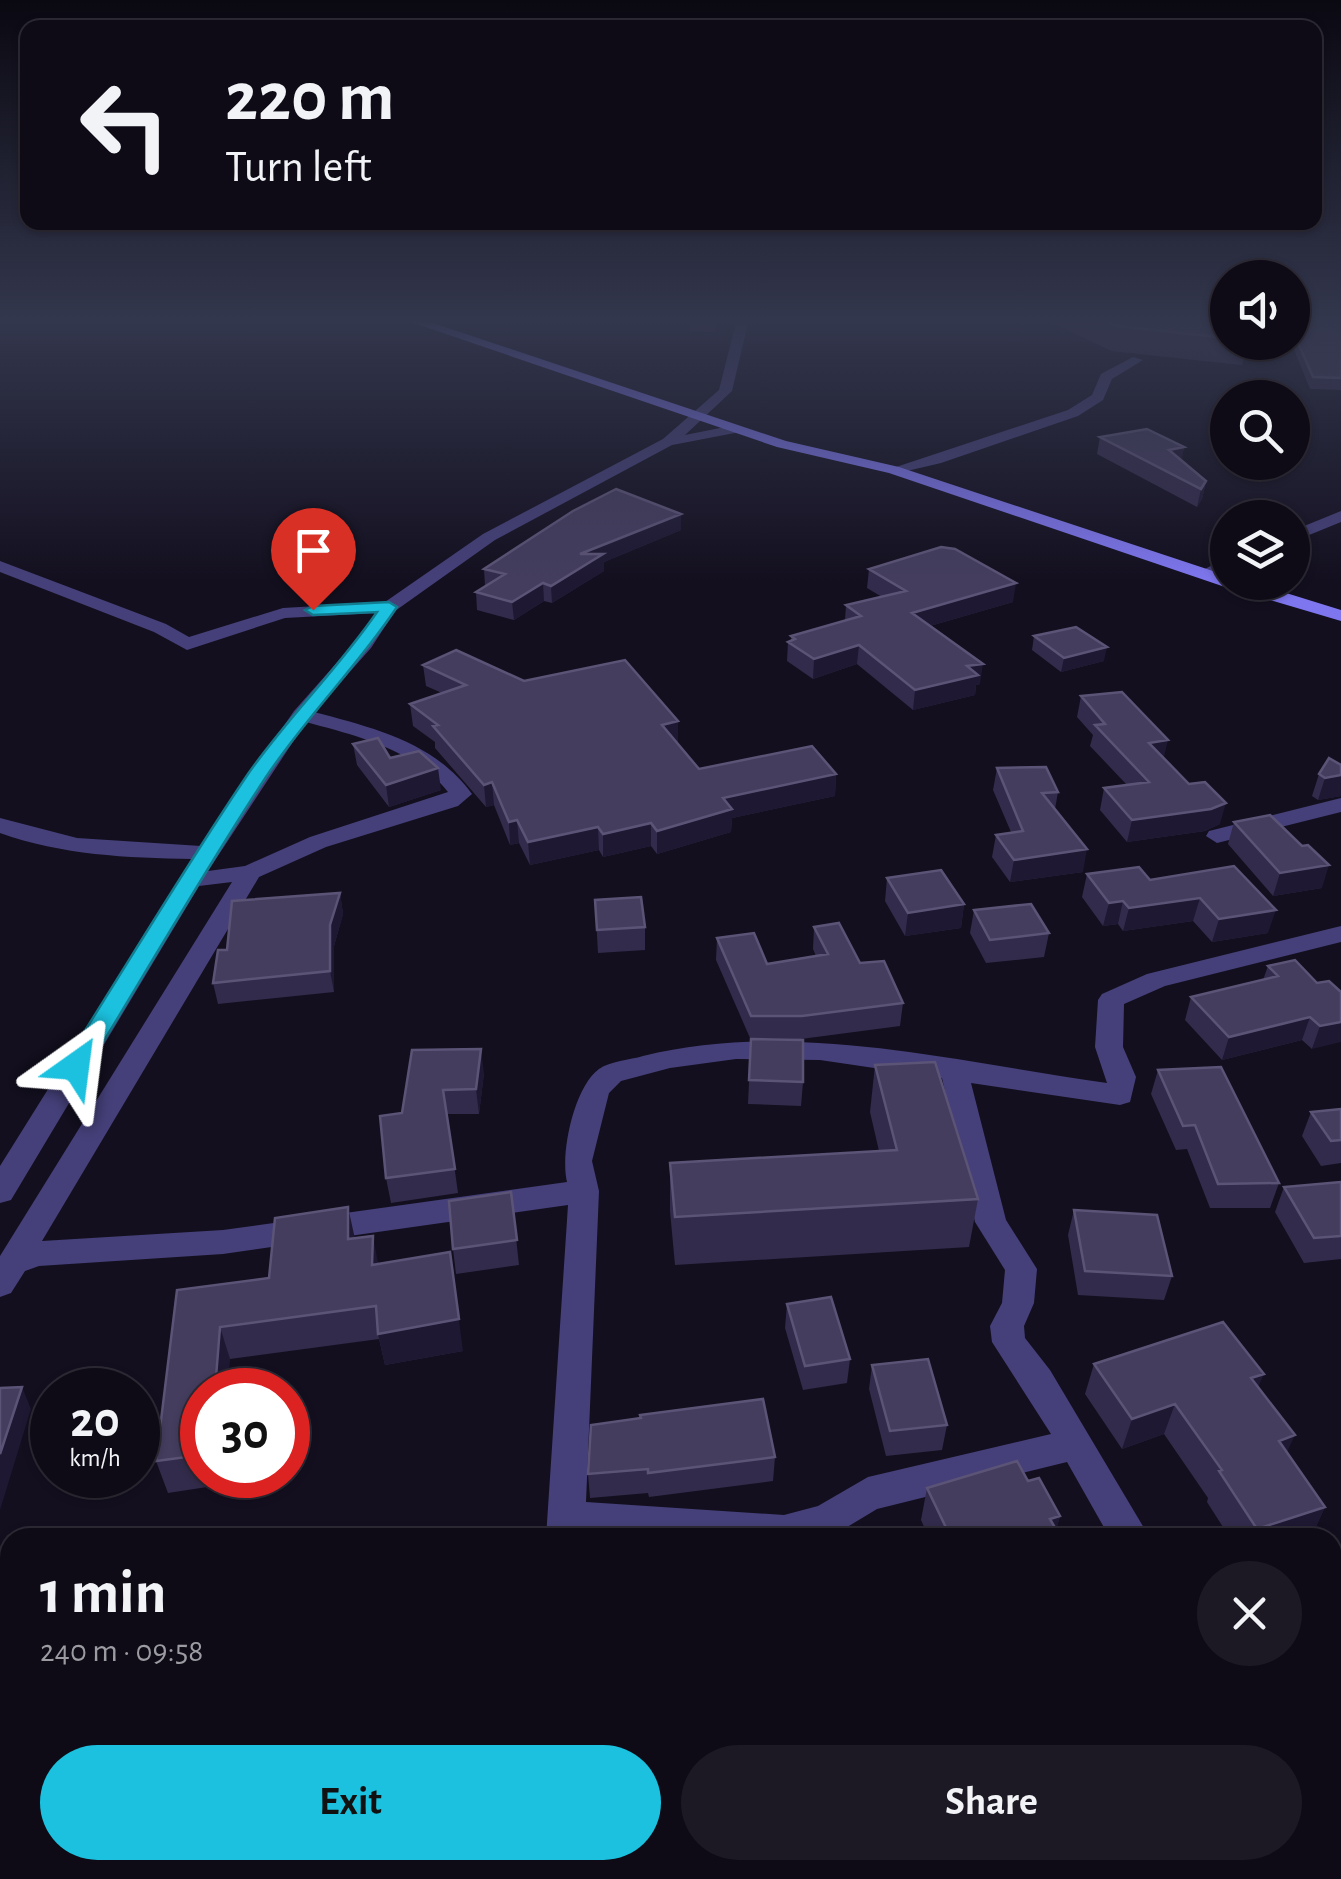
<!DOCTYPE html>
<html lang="en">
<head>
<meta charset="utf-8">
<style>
	:root { --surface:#0e0b17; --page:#1c1924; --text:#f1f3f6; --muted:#9b9ba1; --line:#2e2b36; --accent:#1bc1de }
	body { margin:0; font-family:"Alegreya Sans",sans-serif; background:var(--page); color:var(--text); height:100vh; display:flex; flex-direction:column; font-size:38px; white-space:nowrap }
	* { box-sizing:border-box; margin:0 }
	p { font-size:32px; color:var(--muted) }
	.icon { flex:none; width:55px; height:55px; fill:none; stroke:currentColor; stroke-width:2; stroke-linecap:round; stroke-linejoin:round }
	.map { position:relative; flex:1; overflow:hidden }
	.details { position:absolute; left:0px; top:1528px; width:1342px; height:352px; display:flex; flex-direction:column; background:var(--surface); border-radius:30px 30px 0 0; box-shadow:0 2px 8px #0004,0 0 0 2px var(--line) }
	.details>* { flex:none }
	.banner { position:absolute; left:20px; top:20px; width:1302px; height:210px; border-radius:20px; box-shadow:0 2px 8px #0004,0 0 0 2px var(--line); background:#0e0b17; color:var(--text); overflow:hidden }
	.tools { position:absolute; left:1210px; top:260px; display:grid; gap:20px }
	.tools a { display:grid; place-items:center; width:100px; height:100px; border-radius:50%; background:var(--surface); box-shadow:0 2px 8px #0004,0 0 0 2px var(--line); font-size:50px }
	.speed { position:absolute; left:30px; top:1368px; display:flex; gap:20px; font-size:50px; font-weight:700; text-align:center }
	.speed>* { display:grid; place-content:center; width:130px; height:130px; border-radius:50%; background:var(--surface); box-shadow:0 2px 8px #0004,0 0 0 2px var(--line); line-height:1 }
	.speed small { font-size:25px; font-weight:400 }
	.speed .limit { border:15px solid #d22; background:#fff; color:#111 }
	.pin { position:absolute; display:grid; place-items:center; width:85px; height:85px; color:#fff; margin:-102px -42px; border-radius:50% 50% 50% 0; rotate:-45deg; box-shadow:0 0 10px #0007 }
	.pin .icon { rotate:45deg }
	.me { position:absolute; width:110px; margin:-55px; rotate:31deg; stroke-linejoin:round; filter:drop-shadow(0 0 8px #0008) }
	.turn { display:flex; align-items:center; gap:35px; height:210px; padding:0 40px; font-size:45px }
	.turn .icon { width:130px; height:130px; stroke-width:2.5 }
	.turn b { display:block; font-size:70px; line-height:85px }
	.round { display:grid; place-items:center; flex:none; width:105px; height:105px; border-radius:52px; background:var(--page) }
	.head { display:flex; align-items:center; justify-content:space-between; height:170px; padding:0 40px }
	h1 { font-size:60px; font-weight:700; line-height:75px }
	.button { display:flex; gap:20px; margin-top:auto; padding:20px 40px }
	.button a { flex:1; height:115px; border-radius:60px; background:var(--accent); color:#111; font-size:40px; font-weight:700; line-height:115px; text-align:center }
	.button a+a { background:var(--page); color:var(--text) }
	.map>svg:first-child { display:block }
</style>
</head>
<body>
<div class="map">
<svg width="1341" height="1879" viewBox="0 0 1341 1879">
	<rect width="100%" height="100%" fill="#130f1f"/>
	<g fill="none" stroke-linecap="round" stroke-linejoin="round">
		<!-- minor -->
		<path fill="#454079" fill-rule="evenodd" d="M 737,319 L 749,319 L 732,391 L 685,435 L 735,425 L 742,429 L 740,432 L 672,445 L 495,540 L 395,611 L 371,648 L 314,712 C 374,728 434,742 472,794 L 458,806 L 326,847 L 259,877 L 42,1241 L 223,1230 L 567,1182 C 560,1154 574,1087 599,1069 C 610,1061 630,1060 643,1056 C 793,1019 957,1062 1107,1083 L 1095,1047 L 1098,1000 L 1102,994 L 1147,974 L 1341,926 L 1341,942 L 1165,986 L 1124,1004 L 1123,1047 L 1136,1077 L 1130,1102 L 1120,1105 L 971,1083 L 1006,1220 L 1037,1269 L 1034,1303 L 1024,1326 L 1025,1338 L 1050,1370 L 1150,1538 L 1110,1538 L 1067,1462 L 877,1509 L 829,1538 L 546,1538 L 568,1205 L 223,1254 L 39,1266 L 25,1271 L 11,1293 L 0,1297 L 0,1256 L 232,882 L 199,886 L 11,1200 L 0,1203 L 0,1166 L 192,859 C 127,858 62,855 0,833 L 0,818 L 77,838 L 201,846 L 294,711 L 357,640 L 376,613 L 285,618 L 187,650 L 154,632 L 0,572 L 0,561 L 166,624 L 189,637 L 283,608 L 385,602 L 483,534 L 663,439 L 719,390 ZM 306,722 C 357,736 414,749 448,792 L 310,837 L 245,866 L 208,871 ZM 736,1059 L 820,1060 L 942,1078 L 975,1222 L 1005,1270 L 1002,1303 L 990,1326 L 992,1342 L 1051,1434 L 868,1477 L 818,1506 L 784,1515 L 586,1502 L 599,1191 L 592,1161 L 609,1093 L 621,1081 L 670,1068 Z
			M 1133,357 L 1143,360 L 1112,379 L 1103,400 L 1078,416 L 941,463 L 894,474 L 887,470 L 1068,410 L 1092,395 L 1101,374 Z
			M 1341,511 L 1341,522 L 1292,542 L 1292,531 Z
			M 1228,557 L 1228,570 L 1213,579 L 1201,579 L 1201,571 Z
			M 1341,798 L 1341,812 L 1217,843 L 1206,836 L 1209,831 Z
			M 10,1706 L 10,1748 L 0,1749 L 0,1707 Z
			M 1332,1867 L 1338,1879 L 1290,1879 L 1286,1870 L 1332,1870 Z
			M 562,1870 L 608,1870 L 609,1879 L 563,1879 Z"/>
		<!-- secondary -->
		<path fill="#7e76ee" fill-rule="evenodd" d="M 402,319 L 421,319 L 786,441 L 899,467 L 1228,576 L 1228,582 L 1251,582 L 1341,610 L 1341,621 L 1222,586 L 889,473 L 777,447 Z"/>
	</g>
	<!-- wall -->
	<path fill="#332b4b" d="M 717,319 L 715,332 L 690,331 L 690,320 Z
		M 1044,319 L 1228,319 L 1228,342 L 1248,342 L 1242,365 L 1112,351 Z
		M 1292,319 L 1341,319 L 1341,390 L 1310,389 L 1291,342 L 1292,342 Z
		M 1100,437 L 1184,447 L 1181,460 L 1206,481 L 1202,499 L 1197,507 L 1097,454 Z
		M 681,514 L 681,530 L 604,562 L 604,571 L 552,603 L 544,601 L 514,620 L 477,610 L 476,592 L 485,586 L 484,569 Z
		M 869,569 L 1013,602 L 930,626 L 980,684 L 976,685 L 975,695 L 913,710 L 857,664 L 813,679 L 787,661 L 788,642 L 791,641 L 791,636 L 845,620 L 846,605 L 882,597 L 867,588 Z
		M 1034,636 L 1104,661 L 1061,672 L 1032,650 Z
		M 423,665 L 524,681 L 678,721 L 678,742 L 677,743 L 699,769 L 836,774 L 835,796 L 732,818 L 731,832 L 657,854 L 651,846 L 603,857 L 599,850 L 530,865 L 519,843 L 510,845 L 494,805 L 486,807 L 435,748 L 435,742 L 413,726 L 410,704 L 442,693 L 426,686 Z
		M 1081,696 L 1220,824 L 1205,831 L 1127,842 L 1100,810 L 1104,788 L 1127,785 L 1090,746 L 1093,735 L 1077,717 Z
		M 353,744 L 441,790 L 389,807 L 357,765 Z
		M 1341,765 L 1341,796 L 1318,800 L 1312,796 L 1319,774 Z
		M 997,768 L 1058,792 L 1055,809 L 1083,872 L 1010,882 L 992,857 L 996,835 L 1011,832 L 993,790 Z
		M 1234,822 L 1322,888 L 1273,896 L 1228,844 Z
		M 1234,866 L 1268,933 L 1212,942 L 1193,921 L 1123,931 L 1118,924 L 1103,926 L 1082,897 L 1087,874 L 1150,880 Z
		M 887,878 L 964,904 L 961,928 L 905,936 L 885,901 Z
		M 340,893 L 343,914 L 334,946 L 334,992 L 218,1004 L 213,983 L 227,950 Z
		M 595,900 L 645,927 L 645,950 L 598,953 Z
		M 974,910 L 1049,933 L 1044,957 L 986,963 L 970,933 Z
		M 814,927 L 860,963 L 903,1003 L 900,1026 L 801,1039 L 750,1038 L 716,960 L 717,938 L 767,964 L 816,956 L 813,949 Z
		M 1268,966 L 1341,992 L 1312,1049 L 1302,1040 L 1222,1060 L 1185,1020 L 1191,997 L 1263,980 Z
		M 751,1039 L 803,1082 L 801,1106 L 748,1104 Z
		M 412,1050 L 484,1073 L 479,1114 L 447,1114 L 458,1193 L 391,1203 L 386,1178 L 402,1113 Z
		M 875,1065 L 978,1199 L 969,1247 L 675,1265 L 670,1211 L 670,1163 L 879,1151 L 870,1112 Z
		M 1158,1070 L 1279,1183 L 1270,1208 L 1210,1208 L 1187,1149 L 1176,1150 L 1151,1094 Z
		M 1341,1109 L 1341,1163 L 1321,1166 L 1302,1136 L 1311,1112 Z
		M 1341,1182 L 1341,1259 L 1304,1263 L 1275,1212 L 1284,1187 Z
		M 511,1192 L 519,1265 L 456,1274 L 453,1249 Z
		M 1074,1210 L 1172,1276 L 1164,1300 L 1078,1295 L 1068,1235 Z
		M 355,1238 L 463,1351 L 385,1365 L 379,1339 L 230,1359 L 202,1390 L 202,1475 L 221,1475 L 220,1485 L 168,1493 L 156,1461 L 177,1290 L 269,1278 Z
		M 787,1304 L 850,1359 L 847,1383 L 803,1390 L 785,1328 Z
		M 1094,1364 L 1258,1387 L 1287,1453 L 1325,1507 L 1311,1537 L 1230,1538 L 1207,1502 L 1208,1498 L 1164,1434 L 1122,1449 L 1085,1394 Z
		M 872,1365 L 947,1425 L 942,1450 L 886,1456 L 869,1389 Z
		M 775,1457 L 773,1481 L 649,1497 L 648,1493 L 590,1498 L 588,1474 Z
		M 1028,1481 L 1060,1516 L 1056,1530 L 1061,1538 L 929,1538 L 921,1520 L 927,1488 Z"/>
	<!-- shaded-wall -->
	<path fill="#1e1832" d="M 1184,447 L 1181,464 L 1169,450 Z
		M 1206,481 L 1202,499 L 1197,507 L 1201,489 Z
		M 681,514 L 681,530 L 604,562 L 604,571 L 552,603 L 551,586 L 580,554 Z
		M 543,583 L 544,601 L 514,620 L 512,602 Z
		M 1016,583 L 1013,602 L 909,632 L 912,613 Z
		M 859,645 L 857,664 L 813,679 L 814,659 Z
		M 1107,647 L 1104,661 L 1061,672 L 1064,658 Z
		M 983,664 L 980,684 L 976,685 L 975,695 L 913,710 L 915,690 L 967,666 Z
		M 678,721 L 678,742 L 662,747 L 662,725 Z
		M 1168,740 L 1163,761 L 1149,743 Z
		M 438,768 L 441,790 L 389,807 L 386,785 Z
		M 836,774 L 835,796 L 732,818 L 731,832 L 657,854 L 657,831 L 723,798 Z
		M 1341,775 L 1341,796 L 1318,800 L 1325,778 Z
		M 492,782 L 494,805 L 486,807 L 484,785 Z
		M 1226,803 L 1220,824 L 1205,831 L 1127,842 L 1132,820 Z
		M 517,820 L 519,843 L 510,845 L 509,822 Z
		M 651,823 L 651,846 L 603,857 L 603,834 Z
		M 598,827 L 599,850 L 530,865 L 528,842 Z
		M 1087,849 L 1083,872 L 1010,882 L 1014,860 Z
		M 1329,865 L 1322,888 L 1273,896 L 1280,873 Z
		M 340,893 L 343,914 L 334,946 L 334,992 L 330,971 L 330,925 Z
		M 1200,898 L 1193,921 L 1123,931 L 1129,908 Z
		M 1123,901 L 1118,924 L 1103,926 L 1109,903 Z
		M 964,904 L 961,928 L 905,936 L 908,913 Z
		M 1276,910 L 1268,933 L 1212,942 L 1219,919 Z
		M 1310,1017 L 1302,1040 L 1222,1060 L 1229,1037 Z
		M 1341,1022 L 1341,1042 L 1312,1049 L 1320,1026 Z
		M 481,1049 L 484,1073 L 479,1114 L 476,1089 Z
		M 348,1207 L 355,1239 L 348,1239 Z
		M 373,1236 L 379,1268 L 372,1265 Z
		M 450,1252 L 463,1351 L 385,1365 L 378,1334 Z
		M 220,1327 L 230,1359 L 228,1390 L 215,1390 Z
		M 1264,1374 L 1251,1404 L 1251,1378 Z
		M 22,1387 L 31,1409 L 0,1510 L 0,1454 Z
		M 1175,1404 L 1164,1434 L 1122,1449 L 1132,1419 Z
		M 1295,1435 L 1281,1465 L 1279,1441 Z
		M 1325,1507 L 1311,1537 L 1253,1538 L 1257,1529 Z
		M 1060,1516 L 1054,1538 L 1050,1519 Z
		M 315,1870 L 323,1870 L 325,1879 L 316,1879 Z"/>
	<!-- building -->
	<path fill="#443d5e" stroke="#5c5476" stroke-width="2.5" d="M 1101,319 L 1228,319 L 1228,338 L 1117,326 Z
		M 1292,319 L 1341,319 L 1341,378 L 1313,377 L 1292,329 Z
		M 1147,429 L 1184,447 L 1169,450 L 1206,481 L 1201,489 L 1100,437 Z
		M 616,489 L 681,514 L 580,554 L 603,554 L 551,586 L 543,583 L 512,602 L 476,592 L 505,574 L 484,569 L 573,511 Z
		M 941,547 L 955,549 L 1016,583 L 912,613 L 983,664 L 967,666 L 978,675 L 915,690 L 859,645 L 814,659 L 788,642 L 795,639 L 791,636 L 861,616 L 846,605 L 906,591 L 869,569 Z
		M 1076,627 L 1107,647 L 1064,658 L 1034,636 Z
		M 456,650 L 524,681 L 625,660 L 678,721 L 662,725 L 699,769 L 812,746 L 836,774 L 723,798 L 732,809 L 657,831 L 651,823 L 603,834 L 598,827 L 528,842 L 517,820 L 509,822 L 492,782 L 484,785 L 433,726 L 438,725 L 410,704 L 466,685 L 423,665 Z
		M 1122,692 L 1168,740 L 1149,743 L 1189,784 L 1205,782 L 1226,803 L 1211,809 L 1132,820 L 1104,788 L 1149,782 L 1095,725 L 1105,724 L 1081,696 Z
		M 378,738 L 390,758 L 419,751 L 438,768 L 386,785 L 353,744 Z
		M 1329,758 L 1341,765 L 1341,775 L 1325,778 L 1319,774 Z
		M 1046,767 L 1058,792 L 1042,793 L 1087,849 L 1014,860 L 996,835 L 1023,831 L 997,768 Z
		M 1270,815 L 1302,846 L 1308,845 L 1329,865 L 1280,873 L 1234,822 Z
		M 1234,866 L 1276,910 L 1219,919 L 1200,898 L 1129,908 L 1123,901 L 1109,903 L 1087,874 L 1139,867 L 1150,880 Z
		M 941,870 L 964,904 L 908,913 L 887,878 Z
		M 340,893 L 330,925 L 330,971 L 213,983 L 218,950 L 227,950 L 232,901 Z
		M 641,897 L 645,927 L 597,930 L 595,900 Z
		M 1031,904 L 1049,933 L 990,940 L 974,910 Z
		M 839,923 L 860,963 L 884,961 L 903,1003 L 802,1016 L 751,1016 L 717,938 L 754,933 L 767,964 L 828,954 L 814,927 Z
		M 1295,960 L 1317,983 L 1329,981 L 1341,992 L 1341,1022 L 1320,1026 L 1310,1017 L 1229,1037 L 1191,997 L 1278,976 L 1268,966 Z
		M 751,1039 L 803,1040 L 803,1082 L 749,1080 Z
		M 481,1049 L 476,1089 L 443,1090 L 455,1169 L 386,1178 L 380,1116 L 402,1113 L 412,1050 Z
		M 935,1062 L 978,1199 L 675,1217 L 670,1163 L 897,1150 L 875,1065 Z
		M 1221,1067 L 1279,1183 L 1218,1184 L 1195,1125 L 1183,1126 L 1158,1070 Z
		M 1341,1109 L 1341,1140 L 1331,1141 L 1311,1112 Z
		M 1341,1182 L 1341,1236 L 1314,1238 L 1284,1187 Z
		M 511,1192 L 517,1240 L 453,1249 L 449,1201 Z
		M 348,1207 L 348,1239 L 373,1236 L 372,1265 L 450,1252 L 459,1319 L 378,1334 L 376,1306 L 220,1327 L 215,1390 L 202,1390 L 202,1455 L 156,1461 L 177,1290 L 269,1278 L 275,1218 Z
		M 1074,1210 L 1157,1215 L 1172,1276 L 1085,1271 Z
		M 831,1297 L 850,1359 L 805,1366 L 787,1304 Z
		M 1223,1322 L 1264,1374 L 1251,1378 L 1295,1435 L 1279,1441 L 1325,1507 L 1257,1529 L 1219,1471 L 1222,1470 L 1175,1404 L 1132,1419 L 1094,1364 Z
		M 928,1359 L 947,1425 L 890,1431 L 872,1365 Z
		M 22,1387 L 0,1454 L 0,1388 Z
		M 763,1399 L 775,1457 L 648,1473 L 648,1469 L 588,1474 L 591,1425 L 641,1418 L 640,1415 Z
		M 1017,1461 L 1028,1481 L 1039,1478 L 1060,1516 L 1050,1519 L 1061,1538 L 951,1538 L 927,1488 Z
		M 91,1870 L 315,1870 L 316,1878 L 338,1870 L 459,1870 L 461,1878 L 91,1879 Z
		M 1019,1870 L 1102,1870 L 1107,1879 L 1023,1879 Z"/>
	<!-- sky -->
	<linearGradient id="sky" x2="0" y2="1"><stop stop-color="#0a0811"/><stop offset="0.55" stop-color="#33374d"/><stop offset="1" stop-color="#33374d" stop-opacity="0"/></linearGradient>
	<rect width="1341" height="582" fill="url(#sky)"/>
	<!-- route -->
	<path fill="#1bc1de" stroke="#127d90" stroke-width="2.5" d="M 389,602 L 397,607 C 357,667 306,717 266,777 C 203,873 145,974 85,1072 L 67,1072 L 63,1066 L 67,1059 C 127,965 185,867 248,774 C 288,717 338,669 377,612 L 313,615 L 305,610 L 313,606 Z"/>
</svg>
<div class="tools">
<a><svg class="icon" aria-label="sound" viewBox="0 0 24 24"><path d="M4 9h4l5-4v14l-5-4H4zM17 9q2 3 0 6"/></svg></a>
<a><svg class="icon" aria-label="search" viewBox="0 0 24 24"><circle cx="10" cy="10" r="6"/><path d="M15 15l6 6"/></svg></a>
<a><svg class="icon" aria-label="layers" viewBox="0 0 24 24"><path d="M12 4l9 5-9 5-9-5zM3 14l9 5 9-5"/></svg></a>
</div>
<div class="speed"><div>20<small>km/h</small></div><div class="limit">30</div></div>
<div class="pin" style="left:313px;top:610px;background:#d93025"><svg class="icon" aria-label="arrive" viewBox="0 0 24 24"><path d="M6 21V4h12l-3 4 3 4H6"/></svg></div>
<svg class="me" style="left:76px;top:1066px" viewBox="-20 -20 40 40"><path d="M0-17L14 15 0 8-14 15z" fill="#1bc1de" stroke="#fff" stroke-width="4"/></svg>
<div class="banner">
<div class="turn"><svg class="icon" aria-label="left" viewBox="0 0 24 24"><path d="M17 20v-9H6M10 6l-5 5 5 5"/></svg><div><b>220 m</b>Turn left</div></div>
</div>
<section class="details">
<div class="head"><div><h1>1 min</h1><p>240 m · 09:58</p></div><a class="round"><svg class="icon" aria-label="close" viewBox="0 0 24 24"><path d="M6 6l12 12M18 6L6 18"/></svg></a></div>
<div class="button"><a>Exit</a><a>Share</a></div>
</section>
</div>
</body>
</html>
